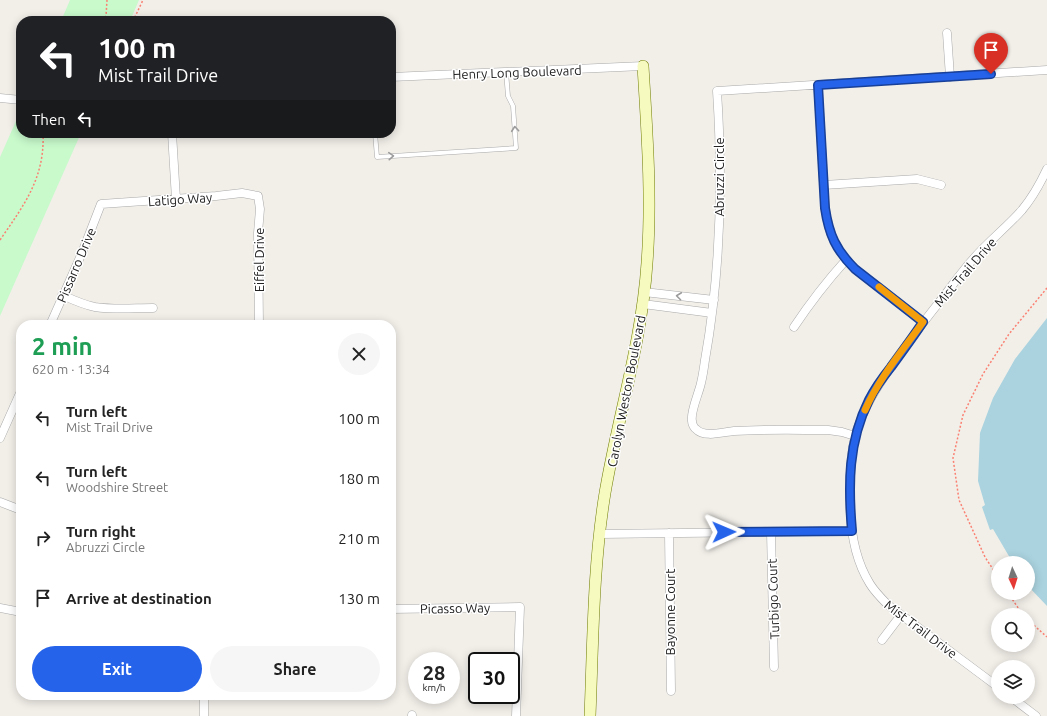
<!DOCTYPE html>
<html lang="en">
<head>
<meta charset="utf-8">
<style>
	:root { --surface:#fff; --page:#f6f6f6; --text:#222; --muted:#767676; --accent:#2563eb }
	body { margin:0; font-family:Ubuntu,sans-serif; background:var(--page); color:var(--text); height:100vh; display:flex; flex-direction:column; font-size:15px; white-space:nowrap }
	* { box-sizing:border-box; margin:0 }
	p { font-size:13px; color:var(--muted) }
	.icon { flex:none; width:22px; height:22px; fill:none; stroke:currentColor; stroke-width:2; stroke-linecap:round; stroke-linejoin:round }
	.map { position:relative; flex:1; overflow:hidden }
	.panel { position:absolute; left:16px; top:320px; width:380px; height:380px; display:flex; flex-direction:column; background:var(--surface); border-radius:16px; box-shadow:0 2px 10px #0003 }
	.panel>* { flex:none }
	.top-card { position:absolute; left:16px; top:16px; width:380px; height:122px; border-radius:16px; box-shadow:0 2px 10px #0003; background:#202124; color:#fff; overflow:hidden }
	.needle { width:26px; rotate:176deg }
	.fabs { position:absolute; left:991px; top:556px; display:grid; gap:8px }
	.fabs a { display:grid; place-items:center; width:44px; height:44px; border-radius:50%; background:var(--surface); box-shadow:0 2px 10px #0003; font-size:20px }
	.speed { position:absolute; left:408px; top:652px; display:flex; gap:8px; font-size:20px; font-weight:700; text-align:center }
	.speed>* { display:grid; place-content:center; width:52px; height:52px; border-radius:50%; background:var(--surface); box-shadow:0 2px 10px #0003; line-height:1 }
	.speed small { font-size:10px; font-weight:400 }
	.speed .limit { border:2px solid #111; border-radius:6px; background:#fff; color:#111 }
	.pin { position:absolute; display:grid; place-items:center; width:34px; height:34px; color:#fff; margin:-41px -17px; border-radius:50% 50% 50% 0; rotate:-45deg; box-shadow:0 0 4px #0007 }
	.pin .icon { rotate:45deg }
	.me { position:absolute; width:44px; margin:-22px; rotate:89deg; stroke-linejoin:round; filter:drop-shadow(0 0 3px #0008) }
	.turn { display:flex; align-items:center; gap:14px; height:84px; padding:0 16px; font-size:18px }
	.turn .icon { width:52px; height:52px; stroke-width:2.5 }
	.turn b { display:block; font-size:28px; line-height:34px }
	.then { display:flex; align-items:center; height:38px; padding:0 16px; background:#0003; gap:8px; font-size:15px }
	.round { display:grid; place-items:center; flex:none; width:42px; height:42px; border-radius:21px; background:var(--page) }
	.overview { display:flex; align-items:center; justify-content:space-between; height:68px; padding:0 16px }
	h1 { font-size:24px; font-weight:700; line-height:30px; color:#1e9e55 }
	.cta { display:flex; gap:8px; margin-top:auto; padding:8px 16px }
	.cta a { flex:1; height:46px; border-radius:24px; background:var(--accent); color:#fff; font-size:16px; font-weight:700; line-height:46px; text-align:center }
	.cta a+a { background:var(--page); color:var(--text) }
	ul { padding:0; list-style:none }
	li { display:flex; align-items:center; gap:12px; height:60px; padding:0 16px }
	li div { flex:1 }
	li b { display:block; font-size:15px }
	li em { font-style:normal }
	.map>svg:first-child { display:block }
</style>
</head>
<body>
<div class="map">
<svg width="1047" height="716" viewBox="0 0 1047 716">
	<rect width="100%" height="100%" fill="#f2efe9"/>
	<!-- park -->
	<path fill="#c8facc" d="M 70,0 L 139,0 L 130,21 L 61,21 Z
		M 20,112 L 21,112 L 21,133 L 81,133 L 0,316 L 0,157 Z"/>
	<!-- water -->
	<path fill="#aad3df" d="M 1047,318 L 1047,606 L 1028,586 L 1028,563 L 1013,563 L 993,529 L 990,530 L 982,507 L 985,505 L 978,481 L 980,433 L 993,398 L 1015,359 Z"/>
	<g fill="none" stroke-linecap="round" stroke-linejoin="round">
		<defs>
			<path id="lane" d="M 375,133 L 377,157 L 516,148 L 513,106 L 508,96 L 506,72"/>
			<path id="street" d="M 947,33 L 950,77
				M 391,77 L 643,66
				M 818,85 L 825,208 C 829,235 836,250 855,269 L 923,322
				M 0,98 L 21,100
				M 172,133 L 176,199
				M 824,185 L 917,179 L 941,185
				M 644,292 L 714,300
				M 62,295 C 73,300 84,305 95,307 C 114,310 134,308 153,308
				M 643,304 L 712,313
				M 50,325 L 82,253 L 101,204 L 216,196 L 242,193 L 258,196 L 260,209 L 258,233 L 259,325
				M 794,327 C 810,303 827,281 846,260
				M 855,436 L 842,432 L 828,430 C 797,430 764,429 734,431 C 723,432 704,438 696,429 C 694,428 692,424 692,421 C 690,412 699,393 701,383 C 703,375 704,367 705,360 C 721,270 723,182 717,91 L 1047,70
				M 0,438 L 21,391
				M 0,502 L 21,510
				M 771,532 L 774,667
				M 669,533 L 671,691
				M 600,534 L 852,531
				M 0,608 L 21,612
				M 391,609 L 520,607 L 516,716
				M 882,640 L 901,615
				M 998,687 L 888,605 C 881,598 875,592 870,584 C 855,560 850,528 850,500 C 850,479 850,458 855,437 C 863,406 881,381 899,355 C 912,338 924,321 937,305 C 950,289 961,272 975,257 C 989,241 1007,227 1022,210 C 1032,198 1040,184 1047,169
				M 1011,697 L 1036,716
				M 204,716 L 204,695
				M 412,716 L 412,715"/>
			<path id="secondary" d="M 590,716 C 593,642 593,566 605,493 C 618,416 642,341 647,263 C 652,198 647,132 643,66"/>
		</defs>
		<!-- lane casing -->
		<use href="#lane" stroke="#a9a9a9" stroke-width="5"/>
		<!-- street casing -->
		<use href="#street" stroke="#a9a9a9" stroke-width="9"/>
		<!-- secondary casing -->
		<use href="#secondary" stroke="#707d05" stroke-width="12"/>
		<!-- path -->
		<path stroke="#fa8072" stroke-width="1.5" stroke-dasharray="2 2" stroke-linecap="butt" d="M 103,21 L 106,16 L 107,0
			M 133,21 L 143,0
			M 0,240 C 24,205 45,178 43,133
			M 998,577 L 985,557 L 959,500 L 953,458 L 963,415 L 983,374 L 1009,334 L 1047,288
			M 1008,593 L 1023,615
			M 1028,620 L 1047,637"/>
		<!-- lane -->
		<use href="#lane" stroke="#fff" stroke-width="4"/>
		<!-- street -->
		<use href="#street" stroke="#fff" stroke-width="8"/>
		<!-- secondary -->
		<use href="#secondary" stroke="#f7fabf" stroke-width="11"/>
	</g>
	<!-- one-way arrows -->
	<defs><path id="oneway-chevron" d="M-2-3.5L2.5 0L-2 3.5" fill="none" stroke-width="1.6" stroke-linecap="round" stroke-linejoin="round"/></defs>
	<g stroke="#9c9c9c">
		<use href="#oneway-chevron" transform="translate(515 129) rotate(-95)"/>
		<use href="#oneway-chevron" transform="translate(391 156) rotate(-4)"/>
		<use href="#oneway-chevron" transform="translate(679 296) rotate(-173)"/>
	</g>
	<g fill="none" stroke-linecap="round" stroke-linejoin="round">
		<defs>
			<path id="route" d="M 724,532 L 852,531 C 848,485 848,442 869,400 C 875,388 883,377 891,367 C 902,352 913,337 923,322 L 855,269 C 836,250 829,235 825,208 L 818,85 L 991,74"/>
		</defs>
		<!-- route casing -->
		<use href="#route" stroke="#184099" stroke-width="10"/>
		<!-- route -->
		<use href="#route" stroke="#2563eb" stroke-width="7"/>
		<!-- slow -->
		<path stroke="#f59e0b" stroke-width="7" d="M 865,410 C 879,378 903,350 923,322 L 879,287"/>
	</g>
	<g text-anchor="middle" stroke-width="3" stroke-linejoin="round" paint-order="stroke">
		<!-- street labels -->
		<g font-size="13" fill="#222" stroke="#fff">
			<text transform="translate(517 72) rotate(-2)" y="5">Henry Long Boulevard</text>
			<text transform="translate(719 177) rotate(-90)" y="5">Abruzzi Circle</text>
			<text transform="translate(180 199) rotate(-4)" y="5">Latigo Way</text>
			<text transform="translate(259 260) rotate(-90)" y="5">Eiffel Drive</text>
			<text transform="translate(76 265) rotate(-67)" y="5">Pissarro Drive</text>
			<text transform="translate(965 272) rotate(-49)" y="5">Mist Trail Drive</text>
			<text transform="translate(626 391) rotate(-79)" y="5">Carolyn Weston Boulevard</text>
			<text transform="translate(773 599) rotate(-92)" y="5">Turbigo Court</text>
			<text transform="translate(455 608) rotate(-1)" y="5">Picasso Way</text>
			<text transform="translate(670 612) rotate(-90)" y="5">Bayonne Court</text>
			<text transform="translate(921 629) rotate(37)" y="5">Mist Trail Drive</text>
		</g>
	</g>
</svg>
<div class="fabs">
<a><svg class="needle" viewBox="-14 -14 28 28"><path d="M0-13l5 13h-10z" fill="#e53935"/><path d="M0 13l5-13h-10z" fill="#767676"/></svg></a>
<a><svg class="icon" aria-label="search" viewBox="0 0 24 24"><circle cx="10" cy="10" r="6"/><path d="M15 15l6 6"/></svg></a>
<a><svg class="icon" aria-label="layers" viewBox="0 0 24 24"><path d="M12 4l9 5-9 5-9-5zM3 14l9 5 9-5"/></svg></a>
</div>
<div class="speed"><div>28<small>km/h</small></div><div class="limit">30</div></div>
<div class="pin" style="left:991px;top:74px;background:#d93025"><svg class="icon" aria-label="arrive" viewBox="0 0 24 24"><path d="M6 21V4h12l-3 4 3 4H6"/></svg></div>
<svg class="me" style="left:724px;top:532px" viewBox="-20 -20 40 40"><path d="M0-17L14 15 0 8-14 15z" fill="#2563eb" stroke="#fff" stroke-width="4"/></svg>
<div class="top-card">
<div class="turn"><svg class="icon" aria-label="left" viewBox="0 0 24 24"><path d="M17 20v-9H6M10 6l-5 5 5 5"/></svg><div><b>100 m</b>Mist Trail Drive</div></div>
<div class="then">Then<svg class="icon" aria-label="left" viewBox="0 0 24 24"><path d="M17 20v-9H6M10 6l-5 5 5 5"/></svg></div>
</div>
<section class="panel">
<div class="overview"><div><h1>2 min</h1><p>620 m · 13:34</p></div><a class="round"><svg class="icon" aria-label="close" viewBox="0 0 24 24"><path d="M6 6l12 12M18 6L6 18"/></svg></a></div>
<ul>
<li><svg class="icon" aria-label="left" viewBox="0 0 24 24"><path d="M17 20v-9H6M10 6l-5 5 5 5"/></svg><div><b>Turn left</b><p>Mist Trail Drive</p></div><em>100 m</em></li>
<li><svg class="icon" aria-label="left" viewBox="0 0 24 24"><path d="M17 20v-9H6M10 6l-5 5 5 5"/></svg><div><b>Turn left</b><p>Woodshire Street</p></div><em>180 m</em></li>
<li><svg class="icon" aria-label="right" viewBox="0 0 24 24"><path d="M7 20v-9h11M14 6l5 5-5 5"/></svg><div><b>Turn right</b><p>Abruzzi Circle</p></div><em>210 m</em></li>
<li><svg class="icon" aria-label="arrive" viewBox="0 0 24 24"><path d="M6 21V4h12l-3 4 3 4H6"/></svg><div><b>Arrive at destination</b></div><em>130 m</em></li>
</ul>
<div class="cta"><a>Exit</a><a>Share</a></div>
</section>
</div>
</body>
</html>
